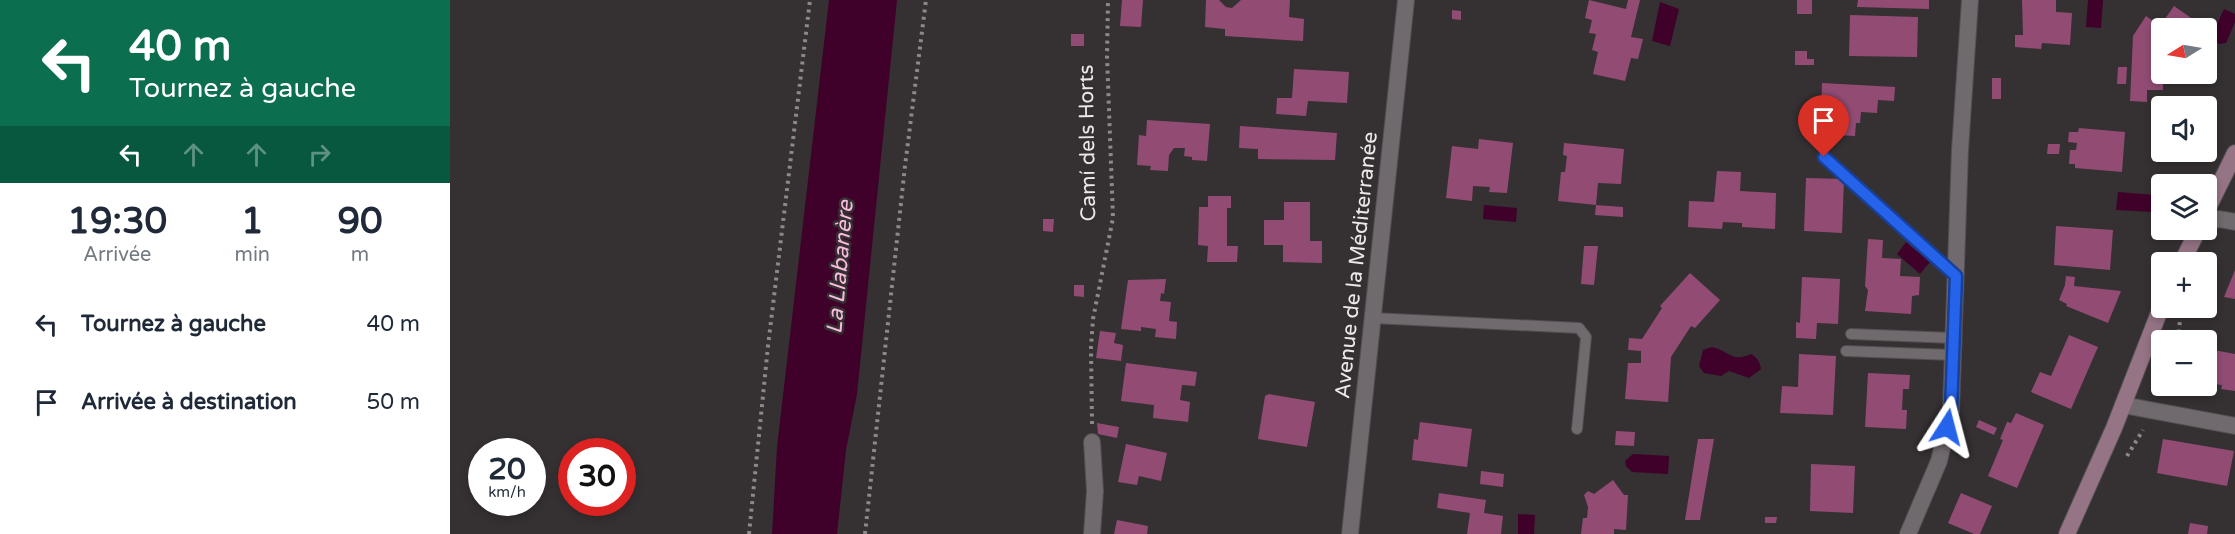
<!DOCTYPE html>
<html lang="fr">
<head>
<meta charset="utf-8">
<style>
	:root { --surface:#fff; --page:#f6f6f7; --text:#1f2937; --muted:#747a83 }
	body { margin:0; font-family:"Varela Round",sans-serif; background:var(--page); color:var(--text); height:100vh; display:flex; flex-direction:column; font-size:22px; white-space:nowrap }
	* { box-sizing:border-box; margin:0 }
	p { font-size:20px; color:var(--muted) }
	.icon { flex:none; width:33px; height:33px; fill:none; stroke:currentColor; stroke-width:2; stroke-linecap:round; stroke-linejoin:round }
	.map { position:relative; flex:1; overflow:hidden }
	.sheet { display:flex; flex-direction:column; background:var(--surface); width:450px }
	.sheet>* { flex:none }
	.hud { background:#0b6e4f; color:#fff; overflow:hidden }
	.needle { width:39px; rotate:259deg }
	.fabs { position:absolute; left:1701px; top:18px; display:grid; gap:12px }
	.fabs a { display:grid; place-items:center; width:66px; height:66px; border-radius:6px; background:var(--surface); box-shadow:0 3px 9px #0003; font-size:30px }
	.speed { position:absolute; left:18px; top:438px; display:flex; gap:12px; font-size:30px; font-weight:700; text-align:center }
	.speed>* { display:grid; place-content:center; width:78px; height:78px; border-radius:50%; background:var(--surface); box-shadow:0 3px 9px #0003; line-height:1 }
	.speed small { font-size:15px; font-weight:400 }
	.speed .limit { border:9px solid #d22; background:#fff; color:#111 }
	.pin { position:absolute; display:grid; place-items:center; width:51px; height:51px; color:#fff; margin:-62px -26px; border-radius:50% 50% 50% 0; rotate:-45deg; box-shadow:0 0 6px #0007 }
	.pin .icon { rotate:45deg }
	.me { position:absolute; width:66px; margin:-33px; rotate:9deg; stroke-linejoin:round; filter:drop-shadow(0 0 4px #0008) }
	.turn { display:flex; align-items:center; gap:21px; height:126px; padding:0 30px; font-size:27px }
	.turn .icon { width:78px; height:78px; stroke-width:2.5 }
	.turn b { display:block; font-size:42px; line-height:51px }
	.lanes { display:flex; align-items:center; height:57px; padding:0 30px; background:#0003; justify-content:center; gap:30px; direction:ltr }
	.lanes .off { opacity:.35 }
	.eta { display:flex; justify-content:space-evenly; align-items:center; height:102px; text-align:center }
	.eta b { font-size:36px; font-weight:700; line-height:42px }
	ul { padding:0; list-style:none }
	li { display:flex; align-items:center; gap:18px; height:78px; padding:0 30px }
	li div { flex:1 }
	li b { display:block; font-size:22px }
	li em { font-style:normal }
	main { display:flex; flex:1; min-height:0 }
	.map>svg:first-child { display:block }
</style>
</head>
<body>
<main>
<section class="sheet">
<div class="hud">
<div class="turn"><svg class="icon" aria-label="left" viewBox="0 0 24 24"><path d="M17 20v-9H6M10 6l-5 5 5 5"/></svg><div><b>40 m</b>Tournez à gauche</div></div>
<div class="lanes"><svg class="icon" aria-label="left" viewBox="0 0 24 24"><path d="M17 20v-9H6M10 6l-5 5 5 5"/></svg><svg class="icon off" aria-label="ahead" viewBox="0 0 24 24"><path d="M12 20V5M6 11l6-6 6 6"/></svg><svg class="icon off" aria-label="ahead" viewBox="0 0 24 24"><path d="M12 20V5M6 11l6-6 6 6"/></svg><svg class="icon off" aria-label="right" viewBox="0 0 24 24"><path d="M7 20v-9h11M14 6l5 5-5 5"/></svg></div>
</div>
<div class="eta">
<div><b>19:30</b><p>Arrivée</p></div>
<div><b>1</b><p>min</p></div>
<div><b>90</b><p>m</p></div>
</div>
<ul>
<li><svg class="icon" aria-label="left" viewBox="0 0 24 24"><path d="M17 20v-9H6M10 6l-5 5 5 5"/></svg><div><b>Tournez à gauche</b></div><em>40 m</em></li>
<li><svg class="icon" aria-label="arrive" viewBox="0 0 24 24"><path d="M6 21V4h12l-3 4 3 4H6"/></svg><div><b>Arrivée à destination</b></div><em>50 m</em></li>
</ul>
</section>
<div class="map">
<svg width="1785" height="534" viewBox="0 0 1785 534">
	<rect width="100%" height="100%" fill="#353032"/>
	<!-- water -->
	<path fill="#3f002a" d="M 379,0 L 447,0 L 407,394 L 396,450 L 387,534 L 322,534 L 327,447 Z
		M 1638,0 L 1653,0 L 1651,28 L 1636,27 Z
		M 1210,2 L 1229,9 L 1220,46 L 1202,41 Z
		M 1774,9 L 1785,14 L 1785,22 L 1776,43 L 1769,44 L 1761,37 Z
		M 1668,192 L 1705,195 L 1704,212 L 1666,210 Z
		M 1034,205 L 1067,208 L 1066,222 L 1033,219 Z
		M 1456,242 L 1480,262 L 1470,274 L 1447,254 Z
		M 1262,347 C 1279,351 1282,363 1301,354 C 1307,357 1310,362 1311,369 L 1299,378 L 1279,371 L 1271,376 L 1254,373 L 1249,366 L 1253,350 Z
		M 1183,454 L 1219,456 L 1218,474 L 1182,472 L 1176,466 L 1175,461 Z
		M 1068,514 L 1085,515 L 1084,534 L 1068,534 Z"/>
	<!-- building -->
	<path fill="#924c74" d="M 672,0 L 693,0 L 691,27 L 670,26 Z
		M 756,0 L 769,0 L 776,7 L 782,8 L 791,0 L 840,0 L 839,17 L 854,19 L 853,41 L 775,36 L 775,29 L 755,27 Z
		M 1139,0 L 1176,9 L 1178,0 L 1190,0 L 1181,37 L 1193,39 L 1188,59 L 1181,58 L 1175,81 L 1143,74 L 1148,52 L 1142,50 L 1146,34 L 1139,33 L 1142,20 L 1135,18 Z
		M 1347,0 L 1362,0 L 1362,14 L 1347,14 Z
		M 1408,0 L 1479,0 L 1479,9 L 1407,7 Z
		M 1572,0 L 1606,0 L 1606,12 L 1622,13 L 1620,45 L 1592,43 L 1591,49 L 1565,47 L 1565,35 L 1573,35 Z
		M 1724,6 L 1744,20 L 1739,28 L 1712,28 L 1713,90 L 1697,90 L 1697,102 L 1680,101 L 1683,36 L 1696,16 L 1710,26 Z
		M 1002,10 L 1011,11 L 1011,20 L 1002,19 Z
		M 1400,15 L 1468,17 L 1467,57 L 1399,56 Z
		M 621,34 L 634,34 L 634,46 L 621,46 Z
		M 1345,51 L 1357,51 L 1357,59 L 1364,59 L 1364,65 L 1345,65 Z
		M 1668,67 L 1677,67 L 1676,84 L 1667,84 Z
		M 844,69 L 899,72 L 897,103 L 858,101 L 856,116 L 826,114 L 827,98 L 842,98 Z
		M 1542,78 L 1551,78 L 1551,99 L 1542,99 Z
		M 1372,83 L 1445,87 L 1444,101 L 1428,100 L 1427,113 L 1411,112 L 1410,123 L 1406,123 L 1405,136 L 1386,135 L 1387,111 L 1371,111 Z
		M 697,120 L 760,124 L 757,161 L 742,160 L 742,157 L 734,156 L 735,148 L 724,148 L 719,155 L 718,171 L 700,170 L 701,166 L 687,165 L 689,135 L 696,136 Z
		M 790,126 L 887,133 L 885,160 L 808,159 L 808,149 L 789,148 Z
		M 1629,128 L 1675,132 L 1672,172 L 1625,168 L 1625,164 L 1619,164 L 1620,150 L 1626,150 L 1627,143 L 1618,142 L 1619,132 L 1628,132 Z
		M 1029,139 L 1063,143 L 1057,193 L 1039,192 L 1040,187 L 1023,186 L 1022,201 L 996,198 L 1002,146 L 1028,149 Z
		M 1114,143 L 1174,149 L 1171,184 L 1148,183 L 1146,205 L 1108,201 L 1111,172 L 1115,172 L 1117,156 L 1113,155 Z
		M 1598,144 L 1610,144 L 1609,154 L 1597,154 Z
		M 1267,171 L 1291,172 L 1290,191 L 1326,193 L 1325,229 L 1292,227 L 1292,223 L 1273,222 L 1272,229 L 1238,227 L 1239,201 L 1264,202 Z
		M 1356,178 L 1394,179 L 1392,233 L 1354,231 Z
		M 758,196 L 781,196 L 781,208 L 777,208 L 777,246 L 788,246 L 787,262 L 757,262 L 758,246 L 748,245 L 749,207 L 758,207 Z
		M 834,202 L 860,202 L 860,241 L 872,241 L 872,263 L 833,262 L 833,245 L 814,245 L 814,220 L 834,220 Z
		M 1146,205 L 1173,207 L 1173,217 L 1145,215 Z
		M 593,219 L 604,219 L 603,232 L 593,231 Z
		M 1606,226 L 1663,230 L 1660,270 L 1604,265 Z
		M 1418,239 L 1433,240 L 1432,258 L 1451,259 L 1450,276 L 1470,277 L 1469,295 L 1462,296 L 1461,314 L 1415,311 L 1418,290 L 1415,286 Z
		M 1134,246 L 1148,246 L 1144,285 L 1131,284 Z
		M 1785,270 L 1785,299 L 1774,297 Z
		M 1240,273 L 1270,300 L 1245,328 L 1241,326 L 1221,357 L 1218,402 L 1175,399 L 1178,363 L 1191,363 L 1191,351 L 1178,350 L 1179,338 L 1192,339 L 1212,308 L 1210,306 Z
		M 1616,276 L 1625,277 L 1624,286 L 1671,291 L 1658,323 L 1616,306 L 1617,304 L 1609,300 L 1615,285 Z
		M 1352,277 L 1390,279 L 1388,324 L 1367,323 L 1366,339 L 1346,338 L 1346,322 L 1350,323 Z
		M 716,279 L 714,294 L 711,293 L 710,301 L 721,302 L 719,321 L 727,322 L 726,339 L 705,337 L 706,329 L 691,327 L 691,331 L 671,329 L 678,280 Z
		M 624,285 L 634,285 L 634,297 L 624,296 Z
		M 650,331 L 666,333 L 664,343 L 673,345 L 671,361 L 646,358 Z
		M 1619,335 L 1648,347 L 1621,409 L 1581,392 L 1590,372 L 1601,376 Z
		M 1758,349 L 1785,354 L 1785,391 L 1771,389 L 1772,385 L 1756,383 Z
		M 1349,354 L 1386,356 L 1383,415 L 1330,413 L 1332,386 L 1348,387 Z
		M 676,363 L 747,372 L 745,386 L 732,385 L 730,400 L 740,402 L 738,422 L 703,418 L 704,405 L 671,401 Z
		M 1418,373 L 1460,375 L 1459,389 L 1453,389 L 1452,410 L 1457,410 L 1456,429 L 1415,427 Z
		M 819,394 L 865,402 L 857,447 L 808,439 L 815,396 Z
		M 1566,413 L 1594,425 L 1567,488 L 1538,476 L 1553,440 L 1550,439 L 1557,422 L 1561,423 Z
		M 1529,420 L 1547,428 L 1544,435 L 1526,427 Z
		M 970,422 L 1022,429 L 1017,467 L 962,460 L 964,439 L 968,440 Z
		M 647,423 L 669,427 L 667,438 L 648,434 Z
		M 1166,431 L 1185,432 L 1184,446 L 1165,445 Z
		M 1248,439 L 1264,439 L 1250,520 L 1235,520 Z
		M 1713,439 L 1784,451 L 1777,486 L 1707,473 Z
		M 676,444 L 717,453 L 711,481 L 689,476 L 687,485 L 668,482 Z
		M 1361,464 L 1405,466 L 1403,513 L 1360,511 Z
		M 1031,471 L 1054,474 L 1053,487 L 1030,484 Z
		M 1163,480 L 1174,495 L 1178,495 L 1176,530 L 1164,529 L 1164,534 L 1131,534 L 1133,518 L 1137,518 L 1138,507 L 1134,495 L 1138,491 L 1144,494 Z
		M 989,493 L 1036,500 L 1034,513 L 1053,516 L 1051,534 L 1017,534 L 1020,513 L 987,508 Z
		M 1511,493 L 1542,506 L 1530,534 L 1524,534 L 1498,523 Z
		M 1315,517 L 1327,517 L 1326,523 L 1315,523 Z
		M 667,520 L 698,526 L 697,534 L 664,534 Z
		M 1740,523 L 1758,526 L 1757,534 L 1738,534 Z"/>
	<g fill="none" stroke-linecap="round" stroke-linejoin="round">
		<defs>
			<path id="service" d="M 1374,157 L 1506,276
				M 923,318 L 1129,328 L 1136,337 L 1127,429
				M 1401,334 L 1503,338
				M 1396,351 L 1503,355"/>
			<path id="minor" d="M 1756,222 L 1769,219 L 1785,222
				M 1673,405 L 1785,426
				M 642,534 L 645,491 L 642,442
				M 900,534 L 956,0
				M 1458,534 L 1489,461 L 1501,410 L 1510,150 L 1520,0"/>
			<path id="secondary" d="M 1756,212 L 1785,153
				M 1732,262 L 1748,230
				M 1617,534 L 1664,428 L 1712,305"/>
		</defs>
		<!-- service casing -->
		<use href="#service" stroke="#534e50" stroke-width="12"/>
		<!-- minor casing -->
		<use href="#minor" stroke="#534e50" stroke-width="18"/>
		<!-- secondary casing -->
		<use href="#secondary" stroke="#534e50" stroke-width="18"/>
		<!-- path -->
		<path stroke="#8d898a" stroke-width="4" stroke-dasharray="3 4.5" stroke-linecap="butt" d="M 1728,340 L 1730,320
			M 642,424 L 641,347 L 643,319 L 663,218 L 657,56 L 658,0
			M 1677,456 L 1693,430
			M 299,534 L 318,346 L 360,0
			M 415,534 L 455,166 L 476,0"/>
		<!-- service -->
		<use href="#service" stroke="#70696d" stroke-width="10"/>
		<!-- minor -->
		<use href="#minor" stroke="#70696d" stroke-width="16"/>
		<!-- secondary -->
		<use href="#secondary" stroke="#957486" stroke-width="16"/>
	</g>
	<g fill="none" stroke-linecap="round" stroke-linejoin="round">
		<defs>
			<path id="route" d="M 1374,157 L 1506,276 L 1501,410 L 1497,427"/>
		</defs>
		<!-- route casing -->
		<use href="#route" stroke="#184099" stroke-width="15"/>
		<!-- route -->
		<use href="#route" stroke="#2563eb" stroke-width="10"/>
	</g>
	<g text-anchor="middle" stroke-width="5" stroke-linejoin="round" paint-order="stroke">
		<!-- street labels -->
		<g font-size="21" fill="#ece9ea" stroke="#353032">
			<text transform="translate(637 143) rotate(-91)" y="7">Camí dels Horts</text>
			<text transform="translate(906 265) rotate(-84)" y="7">Avenue de la Méditerranée</text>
		</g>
		<!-- water labels -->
		<g font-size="22" font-style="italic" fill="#f9bbdc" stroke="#353032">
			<text transform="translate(389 267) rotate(-85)" y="8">La Llabanère</text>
		</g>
	</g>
</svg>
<div class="fabs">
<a><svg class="needle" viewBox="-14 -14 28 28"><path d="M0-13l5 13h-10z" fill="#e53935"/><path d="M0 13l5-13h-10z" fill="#747a83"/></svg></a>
<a><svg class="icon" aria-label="sound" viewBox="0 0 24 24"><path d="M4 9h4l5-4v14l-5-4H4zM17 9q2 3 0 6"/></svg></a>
<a><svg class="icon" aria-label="layers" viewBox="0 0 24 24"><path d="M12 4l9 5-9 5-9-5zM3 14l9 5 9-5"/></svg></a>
<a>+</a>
<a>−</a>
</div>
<div class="speed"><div>20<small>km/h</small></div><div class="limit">30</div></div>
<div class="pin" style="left:1374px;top:157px;background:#d93025"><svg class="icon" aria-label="arrive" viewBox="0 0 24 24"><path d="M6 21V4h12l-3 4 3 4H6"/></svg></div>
<svg class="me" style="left:1497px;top:427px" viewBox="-20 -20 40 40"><path d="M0-17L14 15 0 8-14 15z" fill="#2563eb" stroke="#fff" stroke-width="4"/></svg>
</div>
</main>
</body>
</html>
